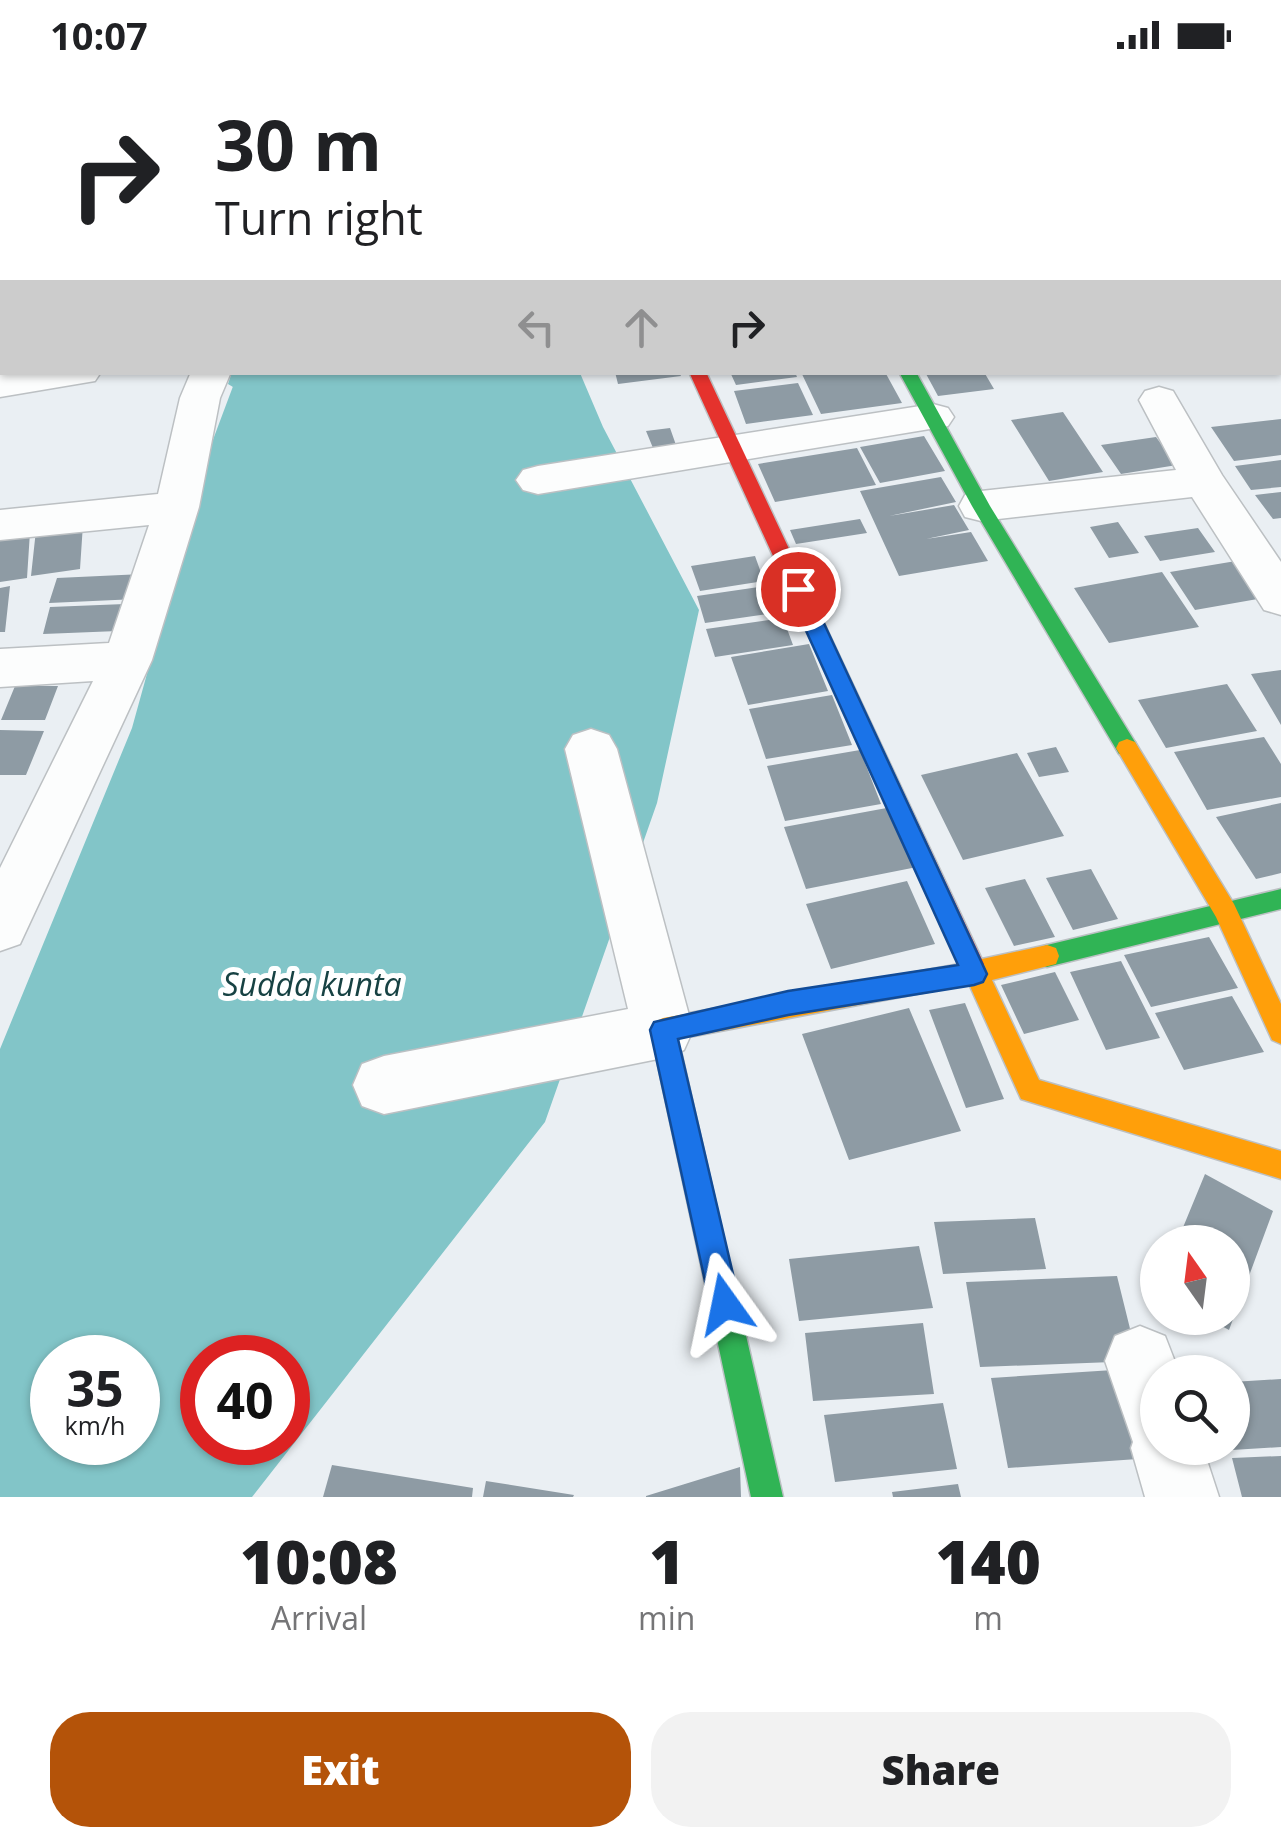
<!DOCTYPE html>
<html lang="en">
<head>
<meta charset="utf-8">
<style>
	:root { --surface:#fff; --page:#f2f2f2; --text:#202124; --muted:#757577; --accent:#b45309 }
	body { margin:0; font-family:"Open Sans",sans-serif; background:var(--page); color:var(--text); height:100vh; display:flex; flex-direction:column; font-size:38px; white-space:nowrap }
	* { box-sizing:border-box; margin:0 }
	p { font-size:32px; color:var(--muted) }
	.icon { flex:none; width:55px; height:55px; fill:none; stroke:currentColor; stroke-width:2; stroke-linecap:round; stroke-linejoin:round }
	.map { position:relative; height:1427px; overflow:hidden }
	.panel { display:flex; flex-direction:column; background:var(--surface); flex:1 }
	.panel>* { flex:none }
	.top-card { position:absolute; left:0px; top:0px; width:1282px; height:305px; box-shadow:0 2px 8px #0004; background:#fff; color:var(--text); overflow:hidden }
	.needle { width:65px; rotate:346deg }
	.tools { position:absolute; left:1140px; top:1155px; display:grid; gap:20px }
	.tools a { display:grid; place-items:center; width:110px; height:110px; border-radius:50%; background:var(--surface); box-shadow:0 2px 8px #0004; font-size:50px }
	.speed { position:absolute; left:30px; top:1265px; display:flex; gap:20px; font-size:50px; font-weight:700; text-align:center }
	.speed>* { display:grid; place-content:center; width:130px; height:130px; border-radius:50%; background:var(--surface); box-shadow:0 2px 8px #0004; line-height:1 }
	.speed small { font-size:25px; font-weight:400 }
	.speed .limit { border:15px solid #d22; background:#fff; color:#111 }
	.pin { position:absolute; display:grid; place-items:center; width:85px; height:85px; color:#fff; margin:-42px; border:5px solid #fff; border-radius:50%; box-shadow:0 2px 10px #0007 }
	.me { position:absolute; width:110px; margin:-55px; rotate:348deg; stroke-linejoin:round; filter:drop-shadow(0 0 8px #0008) }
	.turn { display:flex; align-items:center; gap:35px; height:210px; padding:0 50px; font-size:45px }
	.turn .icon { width:130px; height:130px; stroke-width:2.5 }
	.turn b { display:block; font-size:70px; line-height:85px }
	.lanes { display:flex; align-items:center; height:95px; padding:0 50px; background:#0003; justify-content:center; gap:50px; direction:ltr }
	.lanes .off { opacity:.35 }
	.eta { display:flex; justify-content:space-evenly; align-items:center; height:170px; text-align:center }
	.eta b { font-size:60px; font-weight:800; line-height:70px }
	.button { display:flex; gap:20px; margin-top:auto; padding:20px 50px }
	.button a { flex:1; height:115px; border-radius:40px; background:var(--accent); color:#fff; font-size:40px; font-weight:800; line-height:115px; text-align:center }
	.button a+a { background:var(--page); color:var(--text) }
	.status { display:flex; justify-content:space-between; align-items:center; height:70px; padding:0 50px; background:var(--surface); direction:ltr }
	.status svg { height:28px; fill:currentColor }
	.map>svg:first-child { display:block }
</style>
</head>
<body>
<div class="status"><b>10:07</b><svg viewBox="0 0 49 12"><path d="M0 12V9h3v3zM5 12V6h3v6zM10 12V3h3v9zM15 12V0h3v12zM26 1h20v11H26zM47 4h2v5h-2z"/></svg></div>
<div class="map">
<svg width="1281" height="1427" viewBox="0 0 1281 1427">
	<rect width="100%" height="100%" fill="#eaeff3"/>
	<!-- water -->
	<path fill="#82c5c8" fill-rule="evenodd" d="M 238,303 L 580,303 L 603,357 L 699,540 L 657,733 L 545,1052 L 252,1427 L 0,1427 L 0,979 L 132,658 L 208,383 ZM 52,1288 L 138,1288 L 138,1372 L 52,1372 ZM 202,1288 L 288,1288 L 288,1372 L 202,1372 Z"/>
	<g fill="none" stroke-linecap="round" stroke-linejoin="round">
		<!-- stream -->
		<path fill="#82c5c8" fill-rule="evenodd" d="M 166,0 L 175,0 L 177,2 L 168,2 Z
			M 232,302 L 242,302 L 238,314 L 233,317 L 228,314 Z"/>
	</g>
	<!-- building -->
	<path fill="#8e9ba4" d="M 615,302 L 679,302 L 681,306 L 618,314 Z
		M 730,302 L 795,302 L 797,307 L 736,315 Z
		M 801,302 L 885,302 L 902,333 L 821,344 Z
		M 925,302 L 984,302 L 994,319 L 938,326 Z
		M 798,313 L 813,345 L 746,354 L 734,321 Z
		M 1063,342 L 1103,402 L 1049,411 L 1011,350 Z
		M 1281,349 L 1281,385 L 1234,391 L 1211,357 Z
		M 670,358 L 676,375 L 653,378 L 646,361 Z
		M 924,366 L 945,401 L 880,413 L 860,377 Z
		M 1156,367 L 1177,395 L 1121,404 L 1101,375 Z
		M 857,378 L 876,415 L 775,432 L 758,394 Z
		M 1281,390 L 1281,417 L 1251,420 L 1235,396 Z
		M 941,407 L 956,432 L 889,446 L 954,435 L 969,460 L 926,469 L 971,462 L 988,491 L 899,506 L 860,421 Z
		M 1281,422 L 1281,448 L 1273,449 L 1255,425 Z
		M 860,449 L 867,463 L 796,474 L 790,460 Z
		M 1118,452 L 1139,483 L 1109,488 L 1090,457 Z
		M 83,454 L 80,499 L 31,506 L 36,460 Z
		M 1198,458 L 1215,482 L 1160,491 L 1144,466 Z
		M 30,462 L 27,508 L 0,512 L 0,467 Z
		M 755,486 L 764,511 L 700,521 L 691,496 Z
		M 1242,490 L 1269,527 L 1195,540 L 1170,502 Z
		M 1162,502 L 1199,557 L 1109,573 L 1074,518 Z
		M 143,504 L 137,529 L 49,533 L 57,508 Z
		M 10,516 L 5,562 L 0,562 L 0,518 Z
		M 766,516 L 775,543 L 705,553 L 697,526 Z
		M 125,534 L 118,561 L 43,564 L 50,537 Z
		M 783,548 L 793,575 L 715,587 L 706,559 Z
		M 809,574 L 828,621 L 748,635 L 731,587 Z
		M 1281,600 L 1281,655 L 1251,604 Z
		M 1227,614 L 1257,661 L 1166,678 L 1138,630 Z
		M 15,616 L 58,616 L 45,650 L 1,650 Z
		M 832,625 L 852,675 L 766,689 L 749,639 Z
		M 0,660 L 44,661 L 26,705 L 0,705 Z
		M 1264,667 L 1281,694 L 1281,727 L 1207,740 L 1174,682 Z
		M 1056,677 L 1069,702 L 1039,707 L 1027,683 Z
		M 860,680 L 881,734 L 785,751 L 767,696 Z
		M 1017,683 L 1064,766 L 963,790 L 921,705 Z
		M 1281,733 L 1281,803 L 1256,809 L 1216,747 Z
		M 892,737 L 917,797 L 806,819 L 784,757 Z
		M 1091,799 L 1118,849 L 1073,860 L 1046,808 Z
		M 1025,809 L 1055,867 L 1014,876 L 985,818 Z
		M 907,811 L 935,874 L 831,899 L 806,834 Z
		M 1209,867 L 1238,918 L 1151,937 L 1124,885 Z
		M 1121,891 L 1160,968 L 1106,980 L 1070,902 Z
		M 1055,902 L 1079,950 L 1024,964 L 1001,915 Z
		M 1232,926 L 1264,982 L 1184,1000 L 1155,943 Z
		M 965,933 L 1004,1029 L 966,1038 L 929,940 Z
		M 909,938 L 961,1061 L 849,1090 L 802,964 Z
		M 1205,1104 L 1273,1141 L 1229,1260 L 1207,1248 L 1232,1248 L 1232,1172 L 1177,1172 Z
		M 1035,1148 L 1046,1199 L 943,1204 L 934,1152 Z
		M 919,1176 L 933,1238 L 799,1251 L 789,1189 Z
		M 1117,1206 L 1138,1291 L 980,1297 L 966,1212 Z
		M 923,1253 L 934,1324 L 813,1331 L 805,1263 Z
		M 1129,1299 L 1152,1388 L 1008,1398 L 991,1308 Z
		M 1281,1309 L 1281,1377 L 1232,1380 L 1232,1312 Z
		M 943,1333 L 957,1399 L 835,1412 L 824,1345 Z
		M 1281,1386 L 1281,1427 L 1242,1427 L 1232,1388 Z
		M 332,1395 L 473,1418 L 472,1427 L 323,1427 Z
		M 740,1397 L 741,1427 L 646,1427 L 646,1426 Z
		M 486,1411 L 574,1425 L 573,1427 L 483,1427 Z
		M 958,1414 L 961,1427 L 893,1427 L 892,1422 Z"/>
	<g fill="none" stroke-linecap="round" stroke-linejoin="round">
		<defs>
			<path id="street" d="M 15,0 L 45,0 L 46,2 L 16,2 Z
				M 1280,16 L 1281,16 L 1281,36 L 1280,36 Z
				M 1280,95 L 1281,95 L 1281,115 L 1280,115 Z
				M 0,301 L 2,302 L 101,302 L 95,311 L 0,327 Z
				M 191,302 L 231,302 L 220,328 L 199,437 L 152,590 L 20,874 L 0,881 L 0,798 L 93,611 L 0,617 L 0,579 L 109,573 L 149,455 L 0,470 L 0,440 L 158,424 L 180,328 Z
				M 1159,317 L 1173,321 L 1222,405 L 1281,492 L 1281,545 L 1264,540 L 1192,427 L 981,451 L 965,447 L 959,436 L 965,425 L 981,421 L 1176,400 L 1139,330 L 1145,321 Z
				M 933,334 L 948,338 L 954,347 L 948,356 L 538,424 L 523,420 L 516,410 L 523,400 L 538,396 Z
				M 591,659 L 609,665 L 617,679 L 693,960 L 684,980 L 663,988 L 384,1044 L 362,1036 L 353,1015 L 362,994 L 384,986 L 628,939 L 565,679 L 573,665 Z
				M 1140,1256 L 1165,1266 L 1179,1302 L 1158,1302 L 1158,1378 L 1203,1378 L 1219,1427 L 1145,1427 L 1131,1378 L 1133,1372 L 1105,1291 L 1115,1266 Z"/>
			<path id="fast" d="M 899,302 L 916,302 L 990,436 L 1135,672 L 1138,678 L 1135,684 L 1119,684 L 972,436 Z
				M 1281,819 L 1281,839 L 1047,897 L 1038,894 L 1035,886 L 1038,878 L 1047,875 Z
				M 667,965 L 676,968 L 680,977 L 783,1427 L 751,1427 L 654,977 L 658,968 Z"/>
			<path id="slow" d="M 1127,669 L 1135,672 L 1234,834 L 1281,934 L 1281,974 L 1272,970 L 1216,847 L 1116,678 L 1119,672 Z
				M 1047,875 L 1056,878 L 1059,886 L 1056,894 L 992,910 L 1039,1010 L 1281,1081 L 1281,1109 L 1021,1029 L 969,914 L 678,969 L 680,977 L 676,986 L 667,989 L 658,986 C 653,974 649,963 654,952 L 663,948 L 960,894 L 963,886 L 972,883 L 982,889 Z"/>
			<path id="jam" d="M 689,302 L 706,302 L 984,894 L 981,902 L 972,905 L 963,902 Z"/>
		</defs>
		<!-- street casing -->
		<use href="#street" stroke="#bcc0c3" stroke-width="3"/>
		<!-- fast casing -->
		<use href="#fast" stroke="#bcc0c3" stroke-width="3"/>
		<!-- slow casing -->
		<use href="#slow" stroke="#bcc0c3" stroke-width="3"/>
		<!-- jam casing -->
		<use href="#jam" stroke="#bcc0c3" stroke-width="3"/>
		<!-- street -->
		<use href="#street" fill="#fcfdfd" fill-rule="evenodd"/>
		<!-- fast -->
		<use href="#fast" fill="#30b455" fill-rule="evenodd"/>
		<!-- slow -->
		<use href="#slow" fill="#ff9f0a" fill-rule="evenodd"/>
		<!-- jam -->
		<use href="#jam" fill="#e5322d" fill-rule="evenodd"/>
	</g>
	<!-- route -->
	<path fill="#1a73e8" stroke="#114b97" stroke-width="2.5" d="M 798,512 L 808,519 L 987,904 L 983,912 L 974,915 L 788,945 L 678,969 L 740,1234 L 736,1245 L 725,1249 L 715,1245 L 710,1234 L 650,960 L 654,952 L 788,921 L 958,895 L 787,519 Z"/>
	<g text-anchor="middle" stroke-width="10" stroke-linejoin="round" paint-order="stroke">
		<!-- water labels -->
		<g font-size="32" font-style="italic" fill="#174243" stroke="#fff">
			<text x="312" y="926">Sudda kunta</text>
		</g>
	</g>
</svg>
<div class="tools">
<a><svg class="needle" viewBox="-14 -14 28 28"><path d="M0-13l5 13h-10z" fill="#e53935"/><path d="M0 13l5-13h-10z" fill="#757577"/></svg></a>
<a><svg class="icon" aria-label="search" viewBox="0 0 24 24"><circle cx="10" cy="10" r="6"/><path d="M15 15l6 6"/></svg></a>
</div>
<div class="speed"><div>35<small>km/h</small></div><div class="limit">40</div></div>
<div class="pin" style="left:798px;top:519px;background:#d93025"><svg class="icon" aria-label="arrive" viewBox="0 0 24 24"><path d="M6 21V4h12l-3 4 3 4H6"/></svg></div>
<svg class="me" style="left:725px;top:1234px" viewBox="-20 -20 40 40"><path d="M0-17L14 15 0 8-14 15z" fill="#1a73e8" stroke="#fff" stroke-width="4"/></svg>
<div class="top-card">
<div class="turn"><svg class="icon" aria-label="right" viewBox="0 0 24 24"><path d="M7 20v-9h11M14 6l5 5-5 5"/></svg><div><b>30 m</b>Turn right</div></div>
<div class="lanes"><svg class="icon off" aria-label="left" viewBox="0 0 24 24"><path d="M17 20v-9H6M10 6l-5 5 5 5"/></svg><svg class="icon off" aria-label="ahead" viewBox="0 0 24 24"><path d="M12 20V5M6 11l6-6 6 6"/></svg><svg class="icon" aria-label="right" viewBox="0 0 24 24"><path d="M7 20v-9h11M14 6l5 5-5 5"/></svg></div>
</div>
</div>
<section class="panel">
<div class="eta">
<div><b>10:08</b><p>Arrival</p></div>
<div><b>1</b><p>min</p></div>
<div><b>140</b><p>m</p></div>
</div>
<div class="button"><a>Exit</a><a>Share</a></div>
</section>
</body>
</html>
